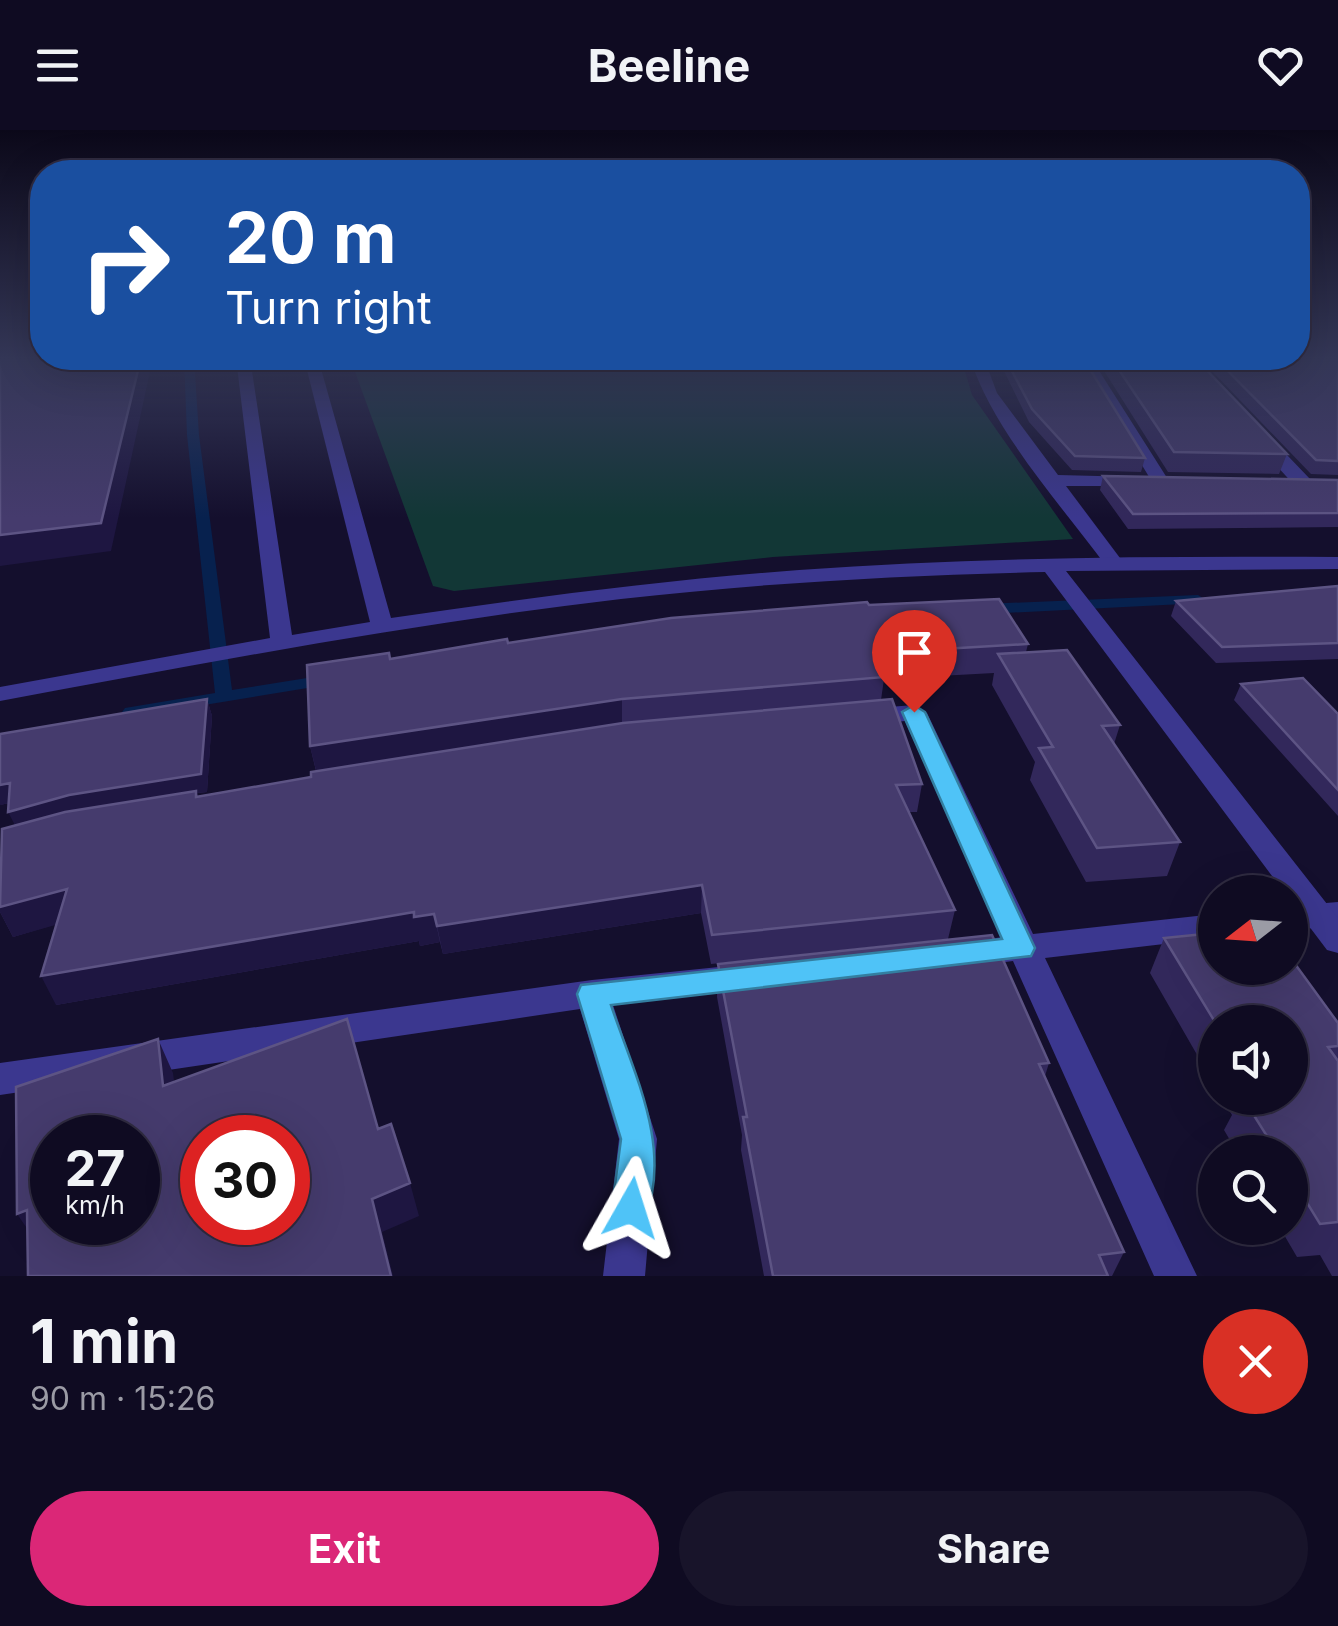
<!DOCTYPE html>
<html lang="en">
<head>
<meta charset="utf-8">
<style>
	:root { --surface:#0f0b22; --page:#18142a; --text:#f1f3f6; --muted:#9b9ba5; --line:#2f2b40; --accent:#db2777 }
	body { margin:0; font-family:Inter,sans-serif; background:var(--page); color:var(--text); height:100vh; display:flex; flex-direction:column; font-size:38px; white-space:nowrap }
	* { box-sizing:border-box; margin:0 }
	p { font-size:32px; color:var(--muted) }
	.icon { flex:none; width:55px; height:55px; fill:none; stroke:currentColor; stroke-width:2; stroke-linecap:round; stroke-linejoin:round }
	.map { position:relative; height:1146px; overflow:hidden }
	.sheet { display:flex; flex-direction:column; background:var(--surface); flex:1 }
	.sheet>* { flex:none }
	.top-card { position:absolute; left:30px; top:30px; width:1280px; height:210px; border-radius:40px; box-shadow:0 10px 40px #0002,0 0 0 2px var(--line); background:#1a4fa0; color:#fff; overflow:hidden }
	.needle { width:65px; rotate:253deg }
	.fabs { position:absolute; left:1198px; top:745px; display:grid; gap:20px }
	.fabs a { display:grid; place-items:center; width:110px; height:110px; border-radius:50%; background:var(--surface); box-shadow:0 10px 40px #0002,0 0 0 2px var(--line); font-size:50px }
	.speed { position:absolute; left:30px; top:985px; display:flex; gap:20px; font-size:50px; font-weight:700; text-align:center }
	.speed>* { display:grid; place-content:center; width:130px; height:130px; border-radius:50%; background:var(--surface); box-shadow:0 10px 40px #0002,0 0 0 2px var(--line); line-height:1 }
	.speed small { font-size:25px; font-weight:400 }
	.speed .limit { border:15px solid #d22; background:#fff; color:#111 }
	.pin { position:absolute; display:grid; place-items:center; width:85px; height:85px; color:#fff; margin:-102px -42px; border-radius:50% 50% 50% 0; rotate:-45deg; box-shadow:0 0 10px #0007 }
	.pin .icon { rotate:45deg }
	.me { position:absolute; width:110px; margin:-55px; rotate:6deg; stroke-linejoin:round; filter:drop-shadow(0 0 8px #0008) }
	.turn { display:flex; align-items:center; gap:35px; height:210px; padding:0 30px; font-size:45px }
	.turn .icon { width:130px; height:130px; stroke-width:2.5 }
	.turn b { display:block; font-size:70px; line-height:85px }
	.round { display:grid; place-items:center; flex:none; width:105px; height:105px; border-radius:52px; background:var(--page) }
	.headline { display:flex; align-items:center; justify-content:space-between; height:170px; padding:0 30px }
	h1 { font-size:60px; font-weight:700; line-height:75px }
	.cta { display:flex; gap:20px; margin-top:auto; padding:20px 30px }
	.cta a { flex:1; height:115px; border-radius:60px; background:var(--accent); color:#fff; font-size:40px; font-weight:700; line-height:115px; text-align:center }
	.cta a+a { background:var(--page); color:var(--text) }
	header { display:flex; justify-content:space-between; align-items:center; height:130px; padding:0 30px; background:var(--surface); font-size:45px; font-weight:700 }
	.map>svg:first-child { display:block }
</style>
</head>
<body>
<header><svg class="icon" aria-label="menu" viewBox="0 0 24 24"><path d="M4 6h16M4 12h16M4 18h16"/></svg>Beeline<svg class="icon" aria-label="heart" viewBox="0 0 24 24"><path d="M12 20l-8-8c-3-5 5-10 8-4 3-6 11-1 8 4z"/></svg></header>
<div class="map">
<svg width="1338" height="1146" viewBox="0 0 1338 1146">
	<rect width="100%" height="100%" fill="#140f2d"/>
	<!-- green -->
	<path fill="#123736" d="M 350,228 L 961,228 L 972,265 L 1073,409 L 773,427 L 454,461 L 433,456 Z"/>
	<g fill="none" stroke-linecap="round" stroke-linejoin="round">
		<!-- stream -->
		<path fill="#07214e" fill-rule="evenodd" d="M 184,228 L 194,228 L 199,305 L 232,560 L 332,544 L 340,549 L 332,554 L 131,587 L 122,582 L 125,578 L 215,563 L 187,305 Z
			M 1198,465 L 1206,470 L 1203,473 L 984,484 L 976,479 L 984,474 Z"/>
		<!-- minor -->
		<path fill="#3b378f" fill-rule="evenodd" d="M 970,228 L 984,228 L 997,263 L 1058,345 L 1138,347 L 1138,355 L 1132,356 L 1066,356 L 1123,432 L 1120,436 L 1106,436 C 1061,375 992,299 970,228 Z
			M 1077,228 L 1091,228 L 1169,351 L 1166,355 L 1154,355 Z
			M 1255,304 L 1267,304 L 1310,349 L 1310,357 L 1296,357 L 1255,312 Z
			M 914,575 L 927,583 L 1033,804 L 1215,784 L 1215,808 L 1045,828 L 1197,1146 L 1154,1146 L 1013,831 L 967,837 L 955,833 L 951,824 L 955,815 L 1002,807 L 905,591 L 864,595 L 851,587 L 864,579 Z
			M 1338,772 L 1338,796 L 1290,800 L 1290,776 Z
			M 748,834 L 760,838 L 765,847 L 760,856 L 613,875 L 657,1009 L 645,1146 L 603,1146 L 619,1009 L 580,879 L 0,965 L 0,933 L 592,850 Z"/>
		<!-- tertiary -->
		<path fill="#3b378f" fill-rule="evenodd" d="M 236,228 L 250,228 L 292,505 L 370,492 L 304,228 L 318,228 L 391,488 C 527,468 662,450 799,440 C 978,427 1158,426 1338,427 L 1338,439 L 1066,441 L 1338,788 L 1338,823 L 1327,820 L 1290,771 L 1290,762 L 1284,762 L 1045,442 C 903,445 762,453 621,469 C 413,493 206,533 0,571 L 0,557 L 270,508 Z"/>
	</g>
	<!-- wall -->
	<path fill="#32285b" d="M 1003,228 L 1083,228 L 1145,328 L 1141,342 L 1072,340 L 1029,292 L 1002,237 Z
		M 1105,228 L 1195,228 L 1287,324 L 1279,344 L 1168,342 L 1103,239 Z
		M 1213,228 L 1338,228 L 1338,345 L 1311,344 L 1212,241 L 1215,230 Z
		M 1103,346 L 1338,349 L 1338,397 L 1128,399 L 1100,360 Z
		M 1338,456 L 1338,529 L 1216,533 L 1171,486 L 1176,471 Z
		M 869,475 L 1028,514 L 1026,522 L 1120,595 L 1114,614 L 1180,712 L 1167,746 L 1086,752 L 1030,650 L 1035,632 L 992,555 L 994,543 L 884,549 L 881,570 L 922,654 L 917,682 L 909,682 L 955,780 L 948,809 L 711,834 L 701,783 L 443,824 L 440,812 L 420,816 L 419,811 L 56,875 L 56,794 L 13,807 L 0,782 L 0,735 L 15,695 L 9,673 L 0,675 L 207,569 L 212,586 L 207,662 L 197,663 L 198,666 L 311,647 L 316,641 L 310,616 L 390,529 L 508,513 Z
		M 1241,554 L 1338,584 L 1338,686 L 1234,570 Z
		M 1164,808 L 1338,893 L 1338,1146 L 1332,1146 L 1320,1125 L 1297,1127 L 1280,1098 L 1290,1098 L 1290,1022 L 1237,1022 L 1224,1000 L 1232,985 L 1222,968 L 1290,968 L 1215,892 L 1215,956 L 1150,843 Z
		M 718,834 L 1049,933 L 1045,946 L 1124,1122 L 1112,1146 L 764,1146 L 741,1020 L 742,1005 L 717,867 Z"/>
	<!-- shaded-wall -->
	<path fill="#1e1641" d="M 141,228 L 153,228 L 111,421 L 0,436 L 0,405 Z
		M 207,569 L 212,586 L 207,662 L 197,663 L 206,689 L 17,699 L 8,682 Z
		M 622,569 L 622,596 L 317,644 L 310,616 Z
		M 10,653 L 18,671 L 0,675 L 0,655 Z
		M 702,755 L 701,783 L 443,824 L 437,796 Z
		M 67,759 L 80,788 L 13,807 L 0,782 L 0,777 Z
		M 414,782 L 434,784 L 440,812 L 420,816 L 419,811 L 56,875 L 41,846 Z
		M 158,909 L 173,943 L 179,990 L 163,956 Z
		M 410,1053 L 419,1086 L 382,1102 L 393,1146 L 391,1146 L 372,1069 Z
		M 27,1080 L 40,1117 L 17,1084 Z"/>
	<!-- building -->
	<path fill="#453b6d" stroke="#5d5484" stroke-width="2.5" fill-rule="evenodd" d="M 0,228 L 141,228 L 101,393 L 0,405 Z
		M 1005,228 L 1083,228 L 1145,328 L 1075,326 L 1032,279 Z
		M 1111,228 L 1195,228 L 1287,324 L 1174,322 Z
		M 1228,228 L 1338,228 L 1338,331 L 1316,330 L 1216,229 L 1230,229 Z
		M 1103,346 L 1338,350 L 1338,383 L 1133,384 Z
		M 1338,456 L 1338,513 L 1222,517 L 1176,471 Z
		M 999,469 L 1028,514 L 876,523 L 885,547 L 622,569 L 310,616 L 307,535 L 389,523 L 390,529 L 507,509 L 508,513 L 671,488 L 867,472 L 869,475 Z
		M 1067,520 L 1120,595 L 1102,596 L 1180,712 L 1097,718 L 1039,618 L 1053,617 L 998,524 Z
		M 1303,548 L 1338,584 L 1338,660 L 1241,554 Z
		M 207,569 L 201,644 L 69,665 L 8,682 L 10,653 L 0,655 L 0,604 Z
		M 892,569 L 922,654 L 896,655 L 955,780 L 712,805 L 702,755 L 437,796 L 434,784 L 414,787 L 414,782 L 41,846 L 67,759 L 0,777 L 2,699 L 65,682 L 196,661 L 196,667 L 311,647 L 311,642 L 623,593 Z
		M 1215,803 L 1215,838 L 1290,838 L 1290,827 L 1338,893 L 1338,916 L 1328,917 L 1338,931 L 1338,1092 L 1320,1094 L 1290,1045 L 1290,1022 L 1277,1022 L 1243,968 L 1290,968 L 1290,892 L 1215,892 L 1164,808 Z
		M 992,805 L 1049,933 L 1039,934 L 1124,1122 L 1099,1125 L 1108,1146 L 773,1146 L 743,987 L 747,987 L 718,834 Z
		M 347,889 L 378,999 L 391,994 L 410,1053 L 372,1069 L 391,1146 L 28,1146 L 27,1080 L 17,1084 L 16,957 L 158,909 L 163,956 ZM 52,1008 L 138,1008 L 138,1092 L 52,1092 ZM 202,1008 L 288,1008 L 288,1092 L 202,1092 Z"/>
	<!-- sky -->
	<linearGradient id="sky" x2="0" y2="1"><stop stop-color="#0b0819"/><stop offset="0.59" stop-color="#343757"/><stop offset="1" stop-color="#343757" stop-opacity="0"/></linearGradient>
	<rect width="1338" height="388" fill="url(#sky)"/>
	<!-- route -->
	<path fill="#4fc3f7" stroke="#337fa1" stroke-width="2.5" d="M 914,575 L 925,582 L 1035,818 L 1031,826 L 611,875 C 633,942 674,1019 644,1090 L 631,1095 L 618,1090 L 612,1078 L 621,1009 L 577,864 L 581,855 L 1002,809 L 902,582 Z"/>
</svg>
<div class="fabs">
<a><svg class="needle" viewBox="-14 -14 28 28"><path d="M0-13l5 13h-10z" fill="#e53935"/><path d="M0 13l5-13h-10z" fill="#9b9ba5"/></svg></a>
<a><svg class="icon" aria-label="sound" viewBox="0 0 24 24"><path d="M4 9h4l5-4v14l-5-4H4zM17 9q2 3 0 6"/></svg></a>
<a><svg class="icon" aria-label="search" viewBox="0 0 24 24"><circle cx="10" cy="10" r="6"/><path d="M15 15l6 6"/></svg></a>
</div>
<div class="speed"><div>27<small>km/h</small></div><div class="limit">30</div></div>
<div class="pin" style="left:914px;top:582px;background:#d93025"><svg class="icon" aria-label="arrive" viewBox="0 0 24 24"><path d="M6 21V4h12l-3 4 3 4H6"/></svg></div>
<svg class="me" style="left:631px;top:1078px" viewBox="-20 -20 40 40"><path d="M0-17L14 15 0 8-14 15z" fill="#4fc3f7" stroke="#fff" stroke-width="4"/></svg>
<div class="top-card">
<div class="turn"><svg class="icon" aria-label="right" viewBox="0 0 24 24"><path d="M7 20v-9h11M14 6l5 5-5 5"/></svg><div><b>20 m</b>Turn right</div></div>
</div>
</div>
<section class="sheet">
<div class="headline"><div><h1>1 min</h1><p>90 m · 15:26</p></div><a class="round" style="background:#d93025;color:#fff"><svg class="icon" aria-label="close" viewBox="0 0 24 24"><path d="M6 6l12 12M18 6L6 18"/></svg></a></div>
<div class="cta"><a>Exit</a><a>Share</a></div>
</section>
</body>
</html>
